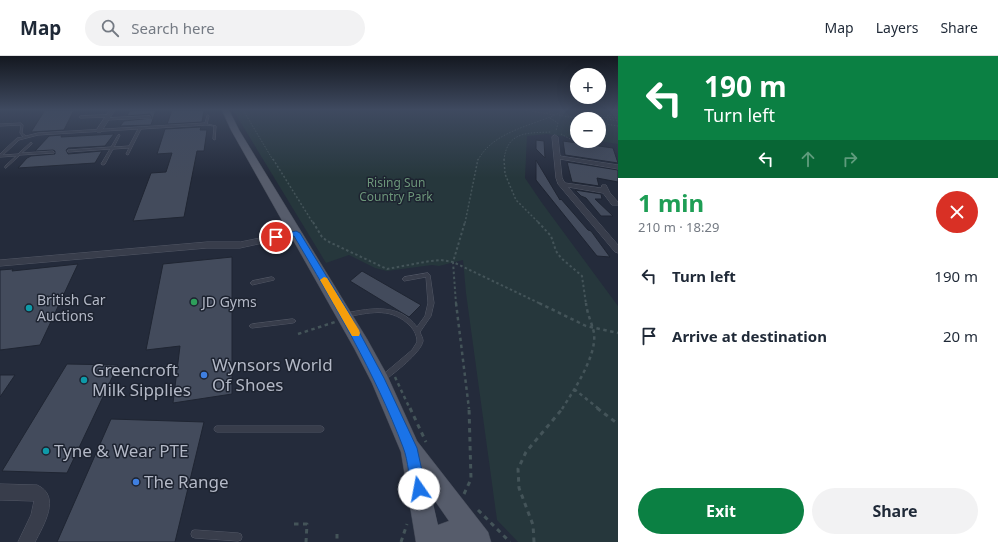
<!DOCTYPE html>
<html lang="en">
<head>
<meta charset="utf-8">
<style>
	:root { --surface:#fff; --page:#f2f2f3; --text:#1f2937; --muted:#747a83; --line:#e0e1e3; --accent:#0b8043 }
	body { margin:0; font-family:"Noto Sans",sans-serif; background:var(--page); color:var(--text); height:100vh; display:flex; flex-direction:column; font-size:15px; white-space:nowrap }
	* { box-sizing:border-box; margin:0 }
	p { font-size:13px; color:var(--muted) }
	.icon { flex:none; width:22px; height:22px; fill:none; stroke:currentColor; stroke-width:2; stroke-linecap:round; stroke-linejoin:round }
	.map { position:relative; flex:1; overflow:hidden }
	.side { display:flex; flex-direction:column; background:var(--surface); width:380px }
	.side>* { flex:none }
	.top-card { background:#0b8043; color:#fff; overflow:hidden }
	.buttons { position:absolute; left:570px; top:12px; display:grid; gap:8px }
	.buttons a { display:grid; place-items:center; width:36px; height:36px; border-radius:50%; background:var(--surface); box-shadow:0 4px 16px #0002; font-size:20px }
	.pin { position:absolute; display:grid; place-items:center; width:34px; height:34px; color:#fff; margin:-17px; border:2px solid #fff; border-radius:50%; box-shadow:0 1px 4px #0007 }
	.me { position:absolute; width:44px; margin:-22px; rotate:348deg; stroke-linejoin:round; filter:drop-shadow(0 0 3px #0008) }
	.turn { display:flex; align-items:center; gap:14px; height:84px; padding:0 20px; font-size:18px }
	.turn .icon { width:52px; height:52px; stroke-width:2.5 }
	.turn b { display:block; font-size:28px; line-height:34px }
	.lanes { display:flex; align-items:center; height:38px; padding:0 20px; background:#0003; justify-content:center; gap:20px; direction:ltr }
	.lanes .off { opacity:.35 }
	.round { display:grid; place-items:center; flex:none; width:42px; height:42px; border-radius:21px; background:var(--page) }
	.headline { display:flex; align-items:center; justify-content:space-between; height:68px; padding:0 20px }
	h1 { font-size:24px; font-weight:700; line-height:30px; color:#1e9e55 }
	.primary-button { display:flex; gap:8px; margin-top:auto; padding:8px 20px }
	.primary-button a { flex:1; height:46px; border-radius:24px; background:var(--accent); color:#fff; font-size:16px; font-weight:700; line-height:46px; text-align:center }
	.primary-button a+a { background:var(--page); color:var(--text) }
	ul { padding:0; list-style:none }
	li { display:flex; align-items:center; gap:12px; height:60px; padding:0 20px }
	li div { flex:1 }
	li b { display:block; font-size:15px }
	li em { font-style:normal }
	header { display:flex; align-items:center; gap:24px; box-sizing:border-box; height:56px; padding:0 20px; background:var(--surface); border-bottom:1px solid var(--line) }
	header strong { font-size:19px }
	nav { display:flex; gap:22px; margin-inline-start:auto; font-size:14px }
	.search { width:280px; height:36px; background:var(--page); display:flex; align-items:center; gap:10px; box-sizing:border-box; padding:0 14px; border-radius:22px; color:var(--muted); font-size:15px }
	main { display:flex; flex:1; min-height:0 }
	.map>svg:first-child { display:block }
</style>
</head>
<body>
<header>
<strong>Map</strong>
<div class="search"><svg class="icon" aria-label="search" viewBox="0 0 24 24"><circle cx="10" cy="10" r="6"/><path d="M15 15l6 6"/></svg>Search here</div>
<nav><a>Map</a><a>Layers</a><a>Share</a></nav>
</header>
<main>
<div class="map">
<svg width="618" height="486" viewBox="0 0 618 486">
	<rect width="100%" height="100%" fill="#242b3b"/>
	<!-- green -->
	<path fill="#26373c" d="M 233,54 L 618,54 L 618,88 L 598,85 L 599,63 L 577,63 L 577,82 L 547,78 L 527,80 L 525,122 L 542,147 L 618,250 L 618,486 L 518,486 L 497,464 L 466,237 L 463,204 L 439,210 L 432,209 L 387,215 L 375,212 L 349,199 L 326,207 Z"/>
	<!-- building -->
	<path fill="#434b5c" stroke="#1f2532" d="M 45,54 L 74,54 L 64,74 L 31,76 Z
		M 156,54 L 151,69 L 120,70 L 124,65 L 152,62 L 150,58 L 127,60 L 129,55 Z
		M 172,54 L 204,54 L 202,66 L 167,68 Z
		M 201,71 L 200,74 L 207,74 L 204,95 L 197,95 L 184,161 L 133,165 L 151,117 L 166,116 L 172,97 L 157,98 L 165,73 Z
		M 114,78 L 105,90 L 68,92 L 66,94 L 68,98 L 102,95 L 95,107 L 18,112 L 27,102 L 31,100 L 55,98 L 55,95 L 53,94 L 35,95 L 49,80 L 62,79 L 61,81 Z
		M 536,84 L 544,85 L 545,102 L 536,93 Z
		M 563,85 L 613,92 L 618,107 L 565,99 Z
		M 536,104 L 560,144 L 561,143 L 588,174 L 591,175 L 610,201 L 597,200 L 536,124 Z
		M 567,106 L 618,114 L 618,126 L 597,122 L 599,130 L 572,126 Z
		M 575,134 L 601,138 L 602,143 L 595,143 L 613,160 L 601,160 L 586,142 L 581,140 Z
		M 232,201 L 232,338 L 173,347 L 180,290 L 146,294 L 163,208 Z
		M 78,208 L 40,289 L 0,294 L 0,214 L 13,213 L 12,215 Z
		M 362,215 L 421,249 L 409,261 L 350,225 Z
		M 67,308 L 118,309 L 67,417 L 2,415 Z
		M 0,319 L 15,319 L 0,341 Z
		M 111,363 L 204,366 L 175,486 L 57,486 Z"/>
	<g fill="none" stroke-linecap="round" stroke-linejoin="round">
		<defs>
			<path id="lane" d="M 109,59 L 110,61 L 80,62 L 79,61 L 80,60 Z
				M 208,59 L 209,60 L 207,68 L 216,70 L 215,84 L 213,83 L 214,70 L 206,69 L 141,73 L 128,99 L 126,98 L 129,92 L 113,93 L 105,108 L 103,109 L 101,108 L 110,93 L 68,96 L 67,95 L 68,94 L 111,91 L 118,79 L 119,78 L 120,79 L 114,91 L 129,90 L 138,73 L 38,79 L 19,84 L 3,99 L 18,98 L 31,86 L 32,87 L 32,88 L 22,97 L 53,95 L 54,96 L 54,97 L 20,99 L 6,112 L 5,112 L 5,110 L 16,100 L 0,101 L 0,98 L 17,82 L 23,81 L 20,77 L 21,69 L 0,70 L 0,68 L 21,67 L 23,69 L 22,77 L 26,80 L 38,77 L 205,67 L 207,60 Z
				M 150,60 L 151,62 L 107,64 L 106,63 L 107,62 Z
				M 428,217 L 430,219 L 434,247 L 431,260 L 420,276 C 421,279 423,282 423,285 C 421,297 394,317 384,325 L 382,326 L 380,325 L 379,323 L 380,321 L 412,294 L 417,286 C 417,278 413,272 407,267 C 389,251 368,257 346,261 L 344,260 L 343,259 L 344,258 L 346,257 C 372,252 399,247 417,271 L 425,260 L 428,247 L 426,221 L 404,225 L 402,223 L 404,221 Z
				M 272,221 L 274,222 L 274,224 L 252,229 L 250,227 L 252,225 Z
				M 293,263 L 295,264 L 296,265 L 295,266 L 293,267 L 252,272 L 250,271 L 249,270 L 250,269 L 252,268 Z
				M 217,370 L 321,370 L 323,371 L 324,373 L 323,375 L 321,376 L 217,376 L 215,375 L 214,373 L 215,371 Z
				M 195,474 L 238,477 L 241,478 L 242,481 L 241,484 L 238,485 L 195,482 L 192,481 L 191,478 L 192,475 Z"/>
			<path id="street" d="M 110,54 L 115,54 L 101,76 L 97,76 L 96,75 Z
				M 555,79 L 558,81 L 560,100 L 618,109 L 618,113 L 560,103 L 562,122 L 565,127 L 601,132 L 602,129 L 606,129 L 610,137 L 618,146 L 618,149 L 612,149 L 603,137 L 568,131 L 618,189 L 618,197 L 615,196 L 558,128 L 556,122 L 552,81 Z
				M 296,175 L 300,177 L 299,179 L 240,192 L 207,192 L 0,210 L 0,204 L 207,186 L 240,186 Z
				M 0,428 L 37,429 C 62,440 43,470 35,486 L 18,486 L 31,459 L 34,445 L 0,444 Z"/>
			<path id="primary" d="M 222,54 L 229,54 L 239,74 L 367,283 L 387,319 L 417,385 L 488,476 L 491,486 L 416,486 L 401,396 L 372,327 L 354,292 L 231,74 ZM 431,439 L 449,465 L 438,469 Z"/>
		</defs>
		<!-- lane casing -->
		<use href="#lane" stroke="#535866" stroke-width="1"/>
		<!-- street casing -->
		<use href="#street" stroke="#535866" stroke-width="1"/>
		<!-- primary casing -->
		<use href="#primary" stroke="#414754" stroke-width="1"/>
		<!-- path-far4 -->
		<path stroke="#445459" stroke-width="1" stroke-dasharray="1.5 1.5" stroke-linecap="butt" d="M 243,54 L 273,104
			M 526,54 L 554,59
			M 546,57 L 558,54
			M 559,59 L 578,63
			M 570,60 L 618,62
			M 595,60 L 618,59
			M 550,62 L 558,67 L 556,75
			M 607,63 L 618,65
			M 599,67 L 618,70
			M 561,78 L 570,83
			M 478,104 C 495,73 536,70 565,54
			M 504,104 C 507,75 528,77 551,76"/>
		<!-- path-far3 -->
		<path stroke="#445459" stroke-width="1.5" stroke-dasharray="2 2" stroke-linecap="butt" d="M 273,103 L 313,167
			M 504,103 L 505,118 L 516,144 L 539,167
			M 465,167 L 478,103"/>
		<!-- path-far2 -->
		<path stroke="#445459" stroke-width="2" stroke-dasharray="2.5 2.5" stroke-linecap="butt" d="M 313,166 L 322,181 L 327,185 L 387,213 L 430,205 L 441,204 L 453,206 L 541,248
			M 538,166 L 551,180 L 556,195 L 561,202 L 582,220 L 586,248
			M 456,248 L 453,206 L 465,166"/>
		<!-- path-far1 -->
		<path stroke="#445459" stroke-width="2.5" stroke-dasharray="3.5 3.5" stroke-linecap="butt" d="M 456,247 L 469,353
			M 539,247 L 586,270 L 618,277
			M 298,278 L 335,266
			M 395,321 L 410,353
			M 574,333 L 599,353
			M 562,353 C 574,334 597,300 594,277 C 592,267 587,258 586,247"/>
		<!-- path -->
		<path stroke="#445459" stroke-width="3" stroke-dasharray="4.5 4.5" stroke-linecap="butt" d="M 410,352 L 426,386
			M 597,352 L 618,368
			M 464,438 L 471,423 L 469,352
			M 478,454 L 510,486
			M 294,468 L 307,468 L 306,486
			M 337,478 L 337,486
			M 401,486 L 407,468
			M 534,486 L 533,469 L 519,432 L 518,413 L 526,396 L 563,352"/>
		<!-- lane -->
		<use href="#lane" fill="#383d4b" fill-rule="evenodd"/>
		<!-- street -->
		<use href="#street" fill="#383d4b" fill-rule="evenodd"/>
		<!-- primary -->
		<use href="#primary" fill="#565c6b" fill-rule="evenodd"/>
	</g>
	<!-- sky -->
	<linearGradient id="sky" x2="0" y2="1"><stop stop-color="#141820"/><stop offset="0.44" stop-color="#3f4a60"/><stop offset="1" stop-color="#3f4a60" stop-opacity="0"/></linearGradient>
	<rect width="618" height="122" fill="url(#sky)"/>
	<!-- route -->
	<path fill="#1a73e8" stroke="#114b97" d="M 296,175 L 300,177 L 349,257 L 384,322 L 417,392 L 426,433 L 424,438 L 419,440 L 414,438 C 408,423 409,406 403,391 C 375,317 334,248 294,180 L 276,184 L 273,181 L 274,180 Z"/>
	<!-- slow -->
	<path fill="#f59e0b" d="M 324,221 L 327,222 L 359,274 L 360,277 L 359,280 L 352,280 L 320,224 Z"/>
	<!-- markers -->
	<circle fill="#2e9e5b" stroke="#1d2330" stroke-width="1.5" cx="194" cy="246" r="4"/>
	<g fill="#0f9aa8" stroke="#1d2330" stroke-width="1.5">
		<circle cx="29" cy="252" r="4"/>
		<circle cx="84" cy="324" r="4"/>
		<circle cx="46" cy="395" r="4"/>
	</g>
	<g fill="#3f7fe0" stroke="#1d2330" stroke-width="1.5">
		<circle cx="204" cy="319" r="4"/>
		<circle cx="136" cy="426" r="4"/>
	</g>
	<g text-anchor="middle" stroke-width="3" stroke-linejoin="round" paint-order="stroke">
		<!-- far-park labels -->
		<g font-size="12" fill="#6c967a" stroke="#1d2330">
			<text x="396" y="131">Rising Sun<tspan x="396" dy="14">Country Park</tspan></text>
		</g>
		<!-- poi labels -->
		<g font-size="14" fill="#b3b8c6" stroke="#1d2330" text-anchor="start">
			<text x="37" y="249">British Car<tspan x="37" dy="16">Auctions</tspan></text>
			<text x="202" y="251">JD Gyms</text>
		</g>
		<!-- near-poi labels -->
		<g font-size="17" fill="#b3b8c6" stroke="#1d2330" text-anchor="start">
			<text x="212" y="315">Wynsors World<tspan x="212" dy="20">Of Shoes</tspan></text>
			<text x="92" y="320">Greencroft<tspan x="92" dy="20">Milk Sipplies</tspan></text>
			<text x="54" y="401">Tyne &amp; Wear PTE</text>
			<text x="144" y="432">The Range</text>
		</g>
	</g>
</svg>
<div class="buttons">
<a>+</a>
<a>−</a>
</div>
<div class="pin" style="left:276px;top:181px;background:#d93025"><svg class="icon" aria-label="arrive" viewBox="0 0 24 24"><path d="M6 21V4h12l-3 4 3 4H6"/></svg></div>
<svg class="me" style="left:419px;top:433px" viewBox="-20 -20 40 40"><circle r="19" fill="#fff"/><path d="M0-13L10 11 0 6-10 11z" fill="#1a73e8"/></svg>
</div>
<section class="side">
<div class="top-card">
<div class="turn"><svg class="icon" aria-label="left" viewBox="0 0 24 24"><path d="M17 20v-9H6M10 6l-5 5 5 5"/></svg><div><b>190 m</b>Turn left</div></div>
<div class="lanes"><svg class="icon" aria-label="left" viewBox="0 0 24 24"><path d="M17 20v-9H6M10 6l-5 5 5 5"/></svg><svg class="icon off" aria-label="ahead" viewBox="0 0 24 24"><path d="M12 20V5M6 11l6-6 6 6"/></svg><svg class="icon off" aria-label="right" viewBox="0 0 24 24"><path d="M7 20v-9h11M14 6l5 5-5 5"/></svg></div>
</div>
<div class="headline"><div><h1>1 min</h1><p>210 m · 18:29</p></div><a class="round" style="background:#d93025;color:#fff"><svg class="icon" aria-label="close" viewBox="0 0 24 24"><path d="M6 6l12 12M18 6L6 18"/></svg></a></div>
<ul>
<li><svg class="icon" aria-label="left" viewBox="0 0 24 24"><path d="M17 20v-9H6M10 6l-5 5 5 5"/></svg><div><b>Turn left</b></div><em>190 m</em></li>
<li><svg class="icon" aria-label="arrive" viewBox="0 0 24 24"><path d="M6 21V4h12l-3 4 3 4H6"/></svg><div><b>Arrive at destination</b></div><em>20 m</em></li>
</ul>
<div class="primary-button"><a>Exit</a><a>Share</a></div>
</section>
</main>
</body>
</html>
